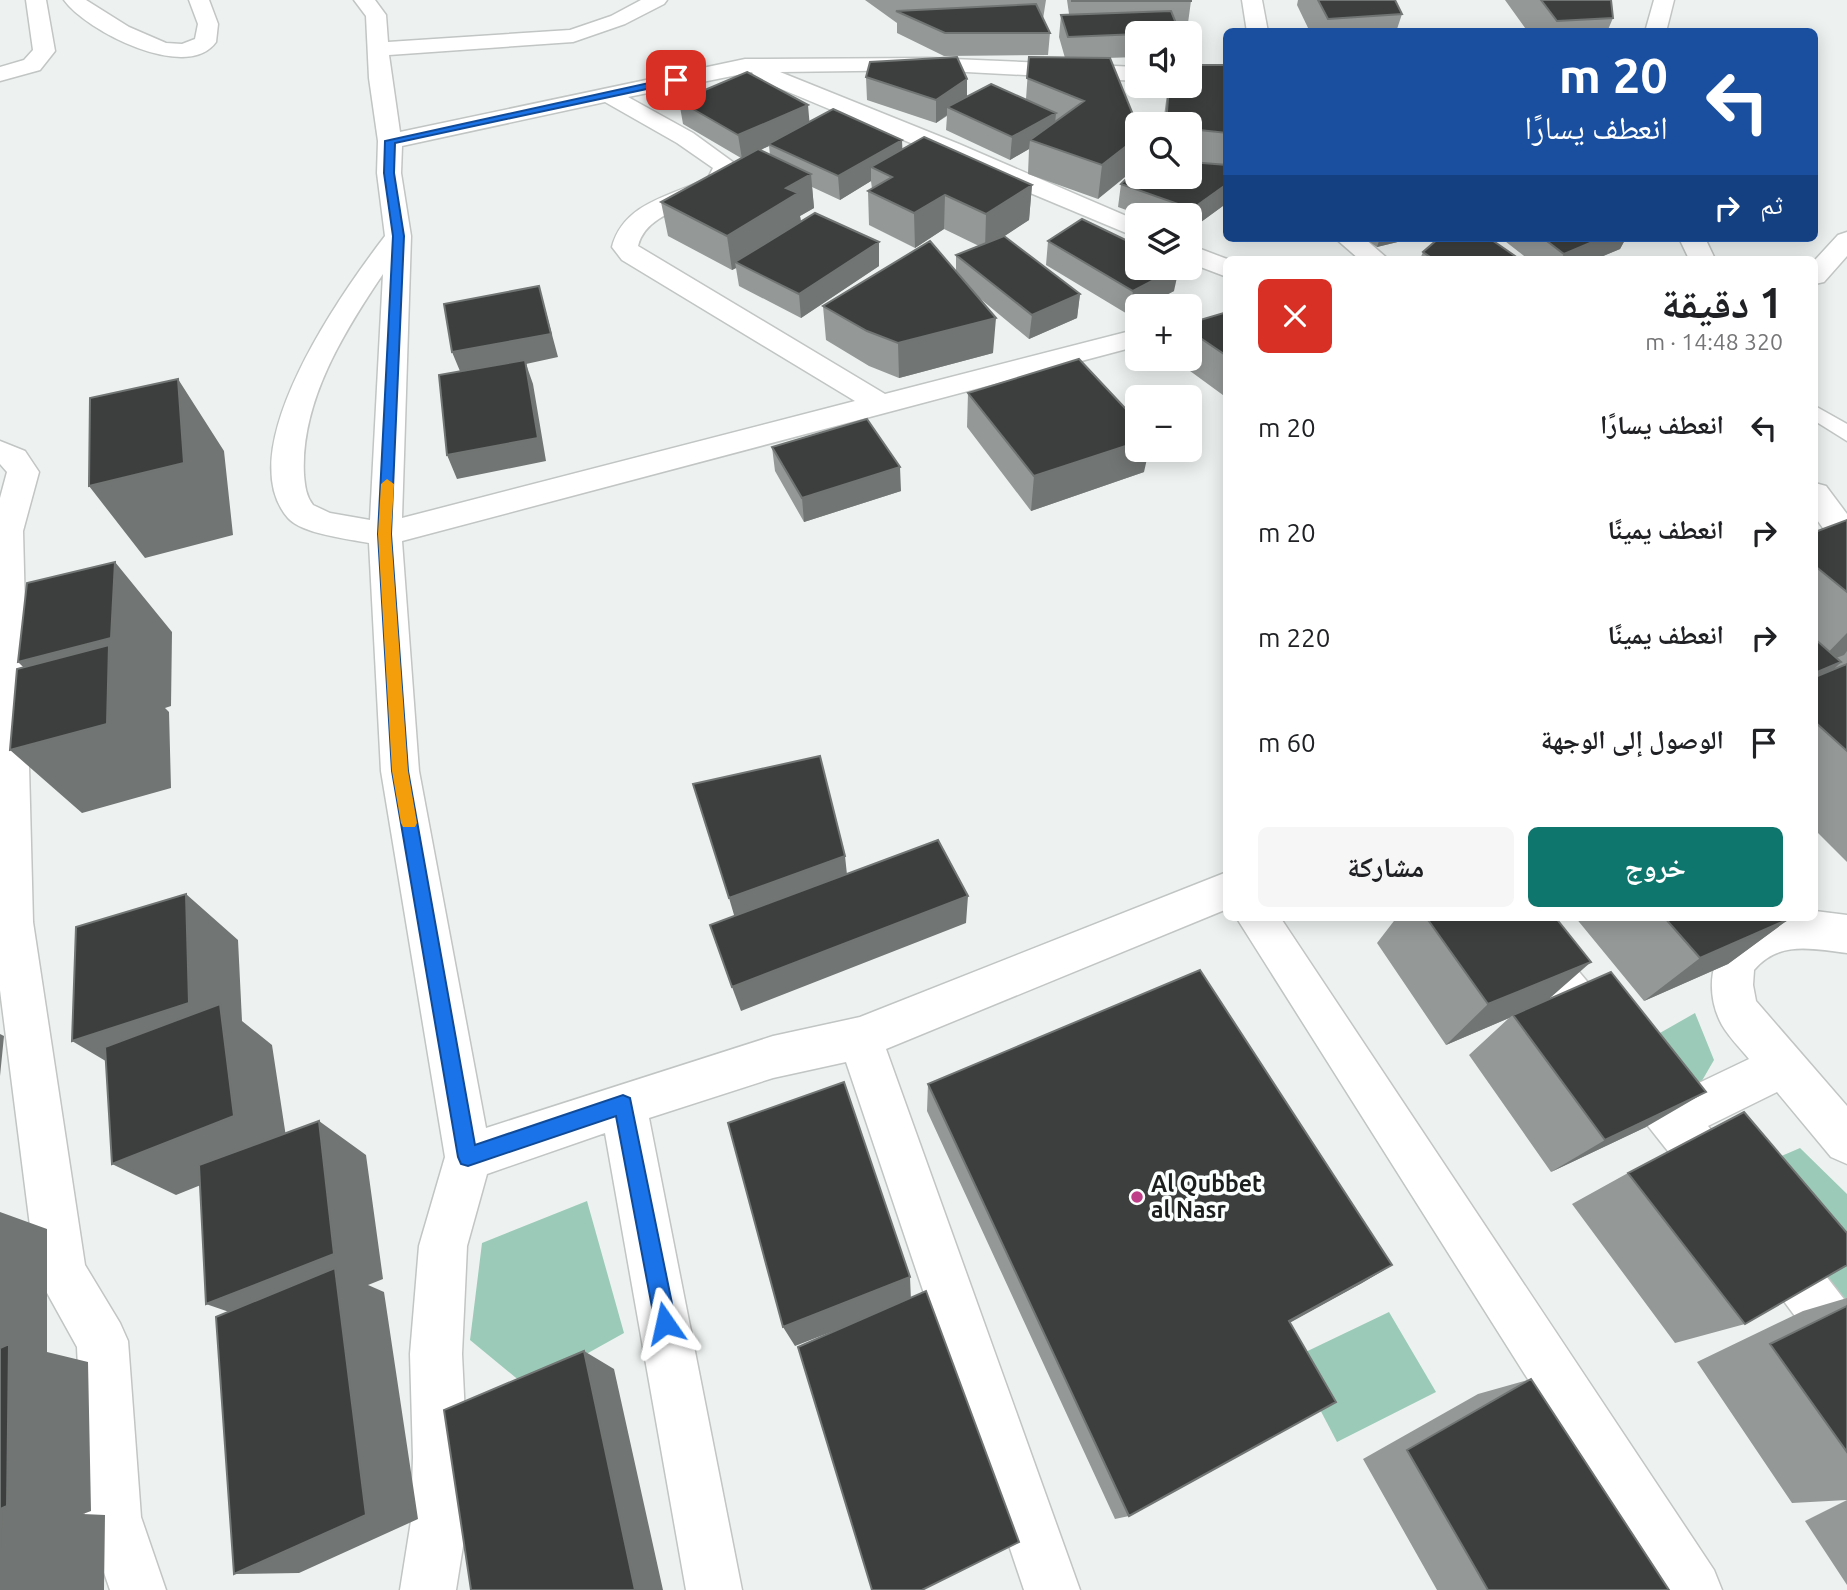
<!DOCTYPE html>
<html lang="ar">
<head>
<meta charset="utf-8">
<style>
	:root { --surface:#fff; --page:#f6f6f6; --text:#202124; --muted:#757577; --accent:#0f766e }
	body { margin:0; font-family:Ubuntu,"Noto Naskh Arabic",sans-serif; background:var(--page); color:var(--text); direction:rtl; height:100vh; display:flex; flex-direction:column; font-size:26px; white-space:nowrap }
	* { box-sizing:border-box; margin:0 }
	p { font-size:23px; color:var(--muted) }
	.icon { flex:none; width:38px; height:38px; fill:none; stroke:currentColor; stroke-width:2; stroke-linecap:round; stroke-linejoin:round }
	.map { position:relative; flex:1; overflow:hidden; direction:ltr }
	.details { position:absolute; left:1223px; top:256px; width:595px; height:665px; display:flex; flex-direction:column; background:var(--surface); border-radius:10px; box-shadow:0 4px 18px #0003; direction:rtl }
	.details>* { flex:none }
	.hud { position:absolute; left:1223px; top:28px; width:595px; height:214px; border-radius:10px; box-shadow:0 4px 18px #0003; direction:rtl; background:#1a4fa0; color:#fff; overflow:hidden }
	.controls { position:absolute; left:1125px; top:21px; display:grid; gap:14px }
	.controls a { display:grid; place-items:center; width:77px; height:77px; border-radius:10px; background:var(--surface); box-shadow:0 4px 18px #0003; font-size:35px }
	.pin { position:absolute; display:grid; place-items:center; width:60px; height:60px; color:#fff; margin:-30px; border-radius:14px; box-shadow:0 4px 10px #0006 }
	.me { position:absolute; width:77px; margin:-38px; rotate:349deg; stroke-linejoin:round; filter:drop-shadow(0 0 5px #0008) }
	.turn { display:flex; align-items:center; gap:24px; height:147px; padding:0 35px; font-size:32px }
	.turn .icon { width:91px; height:91px; stroke-width:2.5 }
	.turn b { display:block; font-size:49px; line-height:60px }
	.then { display:flex; align-items:center; height:66px; padding:0 35px; background:#0003; gap:14px; font-size:26px }
	.round { display:grid; place-items:center; flex:none; width:74px; height:74px; border-radius:10px; background:var(--page) }
	.summary { display:flex; align-items:center; justify-content:space-between; height:119px; padding:0 35px }
	h1 { font-size:42px; font-weight:700; line-height:52px }
	.button { display:flex; gap:14px; margin-top:auto; padding:14px 35px }
	.button a { flex:1; height:80px; border-radius:10px; background:var(--accent); color:#fff; font-size:28px; font-weight:700; line-height:80px; text-align:center }
	.button a+a { background:var(--page); color:var(--text) }
	ul { padding:0; list-style:none }
	li { display:flex; align-items:center; gap:21px; height:105px; padding:0 35px }
	li div { flex:1 }
	li b { display:block; font-size:26px }
	li em { font-style:normal }
	.map>svg:first-child { display:block }
</style>
</head>
<body>
<div class="map">
<svg width="1847" height="1590" viewBox="0 0 1847 1590">
	<rect width="100%" height="100%" fill="#edf2f0"/>
	<!-- green -->
	<path fill="#9bcbb8" d="M 1695,1013 L 1714,1060 L 1696,1091 L 1623,1054 Z
		M 1800,1148 L 1847,1194 L 1847,1329 L 1730,1178 Z
		M 587,1201 L 624,1333 L 527,1387 L 470,1340 L 482,1243 Z
		M 1389,1312 L 1436,1392 L 1337,1442 L 1293,1358 Z"/>
	<g fill="none" stroke-linecap="round" stroke-linejoin="round">
		<defs>
			<path id="lane" d="M 1815,406 L 1847,424 L 1847,441 L 1815,421 Z"/>
			<path id="street" d="M 26,0 L 46,0 L 55,51 L 40,70 L 0,81 L 0,67 L 24,60 L 33,50 Z
				M 64,0 L 86,0 L 129,27 L 166,43 L 182,44 L 195,39 L 198,24 L 189,0 L 209,0 L 218,24 L 216,42 C 187,83 85,30 64,0 Z
				M 354,0 L 375,0 L 386,15 L 388,42 L 570,30 L 611,16 L 641,0 L 667,0 L 664,4 L 625,24 L 573,42 L 389,55 L 400,132 L 745,59 L 929,58 L 1138,67 L 1138,81 L 929,70 L 780,72 L 959,144 L 1138,221 L 1138,238 L 755,78 L 752,72 L 628,97 L 693,133 L 737,165 C 737,208 650,198 638,246 L 885,394 L 1138,329 L 1138,346 L 402,541 L 419,771 L 486,1128 L 773,1036 L 860,1017 L 1227,872 L 1227,909 L 886,1049 L 1080,1590 L 1024,1590 L 846,1062 L 773,1078 L 649,1118 L 742,1590 L 686,1590 L 605,1133 L 487,1174 L 467,1246 L 462,1354 L 467,1457 L 467,1521 L 456,1590 L 400,1590 L 411,1521 L 413,1457 L 410,1354 L 419,1246 L 445,1157 L 381,771 L 369,543 C 349,539 302,534 288,518 C 229,450 343,291 385,236 L 377,173 L 378,141 L 369,78 L 366,16 ZM 605,102 L 677,143 L 713,168 L 708,178 C 672,196 624,202 612,247 L 622,260 L 855,401 L 402,518 L 411,236 L 401,173 L 402,146 ZM 383,274 L 370,520 L 330,513 L 313,505 C 306,496 305,486 304,475 C 300,402 344,332 383,274 Z
				M 1242,0 L 1262,0 L 1268,32 L 1247,32 Z
				M 1654,0 L 1674,0 L 1666,32 L 1645,32 Z
				M 1847,232 L 1847,256 L 1824,282 L 1815,284 L 1815,260 L 1838,235 Z
				M 1335,238 L 1364,238 L 1388,259 L 1359,259 Z
				M 1679,238 L 1705,238 L 1715,259 L 1689,259 Z
				M 1190,245 L 1227,259 L 1227,277 L 1190,263 Z
				M 0,441 L 25,451 L 39,472 L 23,531 L 33,922 L 85,1265 L 120,1323 L 128,1341 L 141,1517 L 166,1590 L 110,1590 L 85,1517 L 77,1347 L 36,1273 L 0,990 L 0,498 L 7,472 L 0,464 Z
				M 1815,483 L 1826,486 L 1847,514 L 1847,548 L 1835,545 L 1815,517 Z
				M 1815,911 L 1847,915 L 1847,953 C 1813,949 1779,940 1754,970 L 1753,985 L 1756,1001 L 1847,1106 L 1847,1164 L 1831,1157 L 1777,1092 L 1708,1126 L 1739,1164 L 1746,1181 L 1739,1198 L 1722,1205 L 1705,1198 L 1493,930 L 1487,917 L 1533,917 L 1680,1092 L 1749,1059 C 1740,1048 1729,1037 1722,1025 C 1699,983 1716,928 1766,917 C 1781,914 1799,917 1815,917 Z
				M 1236,917 L 1280,917 L 1714,1570 L 1722,1590 L 1661,1590 Z
				M 1774,1224 L 1791,1231 L 1847,1303 L 1847,1370 L 1829,1362 L 1757,1265 L 1750,1248 L 1757,1231 Z"/>
		</defs>
		<!-- lane casing -->
		<use href="#lane" stroke="#c1c5c3" stroke-width="3"/>
		<!-- street casing -->
		<use href="#street" stroke="#c1c5c3" stroke-width="3"/>
		<!-- lane -->
		<use href="#lane" fill="#fff" fill-rule="evenodd"/>
		<!-- street -->
		<use href="#street" fill="#fff" fill-rule="evenodd"/>
	</g>
	<!-- wall -->
	<path fill="#949897" fill-rule="evenodd" d="M 865,0 L 1046,0 L 1043,19 L 1050,33 L 1048,55 L 944,56 L 897,33 L 897,23 Z
		M 1067,0 L 1191,0 L 1191,1 L 1188,23 L 1176,23 L 1138,33 L 1138,57 L 1106,58 L 1138,127 L 1098,199 L 1028,174 L 1029,149 L 1010,160 L 946,130 L 947,116 L 936,123 L 867,100 L 866,77 L 967,79 L 967,97 L 1026,99 L 1029,57 L 1065,58 L 1059,37 L 1061,15 L 1069,14 Z
		M 1298,0 L 1395,0 L 1402,14 L 1396,32 L 1310,32 L 1297,5 Z
		M 1505,0 L 1611,0 L 1613,18 L 1607,32 L 1528,32 Z
		M 1227,65 L 1227,203 L 1190,230 L 1190,215 L 1140,215 L 1118,207 L 1121,184 L 1190,177 L 1190,124 L 1163,124 L 1168,86 L 1190,86 Z
		M 679,101 L 809,122 L 902,140 L 902,149 L 1032,185 L 1029,220 L 1004,236 L 1080,294 L 1077,318 L 1029,339 L 977,296 L 993,353 L 899,378 L 869,366 L 826,340 L 823,306 L 956,271 L 956,255 L 979,246 L 944,229 L 915,248 L 869,225 L 868,191 L 872,189 L 871,181 L 840,200 L 812,187 L 814,208 L 800,216 L 801,222 L 879,266 L 801,318 L 739,286 L 736,268 L 732,270 L 668,236 L 661,202 L 741,158 L 683,124 ZM 769,146 L 770,155 L 760,150 Z
		M 1364,238 L 1414,238 L 1377,247 Z
		M 1501,238 L 1626,238 L 1620,249 L 1596,259 L 1528,259 Z
		M 1048,241 L 1174,291 L 1145,306 L 1138,306 L 1138,311 L 1129,315 L 1046,265 Z
		M 1423,252 L 1515,256 L 1513,259 L 1420,259 Z
		M 1227,312 L 1227,398 L 1175,360 L 1175,359 L 1190,359 L 1190,323 Z
		M 968,393 L 1144,472 L 1031,511 L 967,427 Z
		M 772,447 L 901,491 L 804,522 L 775,471 Z
		M 1847,520 L 1847,862 L 1815,830 L 1815,532 Z
		M 1397,917 L 1555,917 L 1548,1000 L 1646,1127 L 1551,1172 L 1469,1055 L 1509,1018 L 1446,1045 L 1377,943 Z
		M 1575,917 L 1788,917 L 1789,919 L 1728,964 L 1644,1001 Z
		M 928,1084 L 1392,1265 L 1362,1283 L 1290,1322 L 1129,1516 L 1115,1519 L 927,1111 Z
		M 1628,1173 L 1745,1324 L 1675,1343 L 1572,1204 Z
		M 1847,1298 L 1847,1500 L 1792,1503 L 1697,1362 L 1803,1311 Z
		M 1531,1379 L 1669,1590 L 1437,1590 L 1363,1459 L 1478,1394 Z
		M 1847,1500 L 1847,1585 L 1805,1521 Z"/>
	<!-- shaded-wall -->
	<path fill="#717573" d="M 967,79 L 967,102 L 947,107 L 947,115 L 936,123 L 936,100 Z
		M 808,105 L 810,128 L 768,144 L 769,146 L 742,159 L 738,135 Z
		M 1056,113 L 1054,136 L 1030,140 L 1029,149 L 1010,160 L 1012,137 Z
		M 1138,137 L 1138,156 L 1135,169 L 1098,199 L 1102,165 Z
		M 902,140 L 903,163 L 871,167 L 871,181 L 840,200 L 838,176 Z
		M 811,174 L 814,208 L 800,216 L 802,228 L 735,262 L 736,268 L 732,270 L 727,236 L 786,188 Z
		M 1227,184 L 1227,203 L 1190,230 L 1190,218 L 1192,209 Z
		M 1032,185 L 1029,220 L 985,249 L 986,214 Z
		M 945,195 L 944,229 L 915,248 L 914,213 Z
		M 1380,238 L 1414,238 L 1377,247 Z
		M 1602,238 L 1626,238 L 1620,249 L 1596,259 L 1561,259 L 1564,254 Z
		M 879,242 L 879,266 L 801,318 L 799,294 Z
		M 1177,268 L 1179,268 L 1174,291 L 1145,306 L 1138,306 L 1138,311 L 1129,315 L 1133,291 Z
		M 539,286 L 558,357 L 526,364 L 533,384 L 546,461 L 457,479 L 447,455 L 462,376 L 452,352 Z
		M 1080,294 L 1077,318 L 1029,339 L 1032,315 Z
		M 996,318 L 993,353 L 899,378 L 898,343 Z
		M 178,379 L 224,451 L 233,535 L 145,558 L 89,486 Z
		M 1138,442 L 1138,450 L 1149,450 L 1144,472 L 1031,511 L 1034,476 Z
		M 900,467 L 901,491 L 804,522 L 802,498 Z
		M 115,562 L 172,632 L 171,706 L 165,708 L 169,712 L 171,788 L 82,813 L 10,750 L 86,728 L 18,662 Z
		M 1847,633 L 1847,651 L 1844,655 L 1815,666 Z
		M 1841,662 L 1815,688 L 1815,673 Z
		M 845,856 L 848,884 L 737,925 L 729,898 Z
		M 186,894 L 238,940 L 242,1021 L 272,1045 L 288,1150 L 176,1195 L 112,1164 L 136,1079 L 72,1041 Z
		M 968,896 L 966,923 L 741,1011 L 732,987 Z
		M 1789,919 L 1728,964 L 1644,1001 L 1700,958 Z
		M 1591,962 L 1542,1005 L 1513,1015 L 1509,1018 L 1446,1045 L 1488,1004 Z
		M 0,1034 L 4,1036 L 0,1076 Z
		M 1706,1092 L 1646,1127 L 1551,1172 L 1605,1140 Z
		M 319,1121 L 366,1155 L 383,1279 L 368,1285 L 384,1292 L 418,1519 L 299,1573 L 234,1574 L 267,1325 L 206,1304 Z
		M 0,1212 L 47,1229 L 47,1352 L 88,1362 L 91,1511 L 83,1514 L 105,1515 L 104,1590 L 0,1590 Z
		M 1392,1265 L 1362,1283 L 1266,1336 L 1289,1321 Z
		M 910,1277 L 911,1301 L 795,1346 L 783,1327 Z
		M 584,1351 L 614,1369 L 663,1590 L 635,1590 Z"/>
	<!-- building -->
	<path fill="#3c3f3e" stroke="#717573" stroke-width="2" d="M 1072,0 L 1191,0 L 1191,1 L 1072,1 Z
		M 1318,0 L 1395,0 L 1402,14 L 1328,19 Z
		M 1541,0 L 1611,0 L 1613,18 L 1557,21 Z
		M 1036,4 L 1050,33 L 945,33 L 896,11 Z
		M 1171,11 L 1180,33 L 1138,33 L 1138,34 L 1068,37 L 1061,15 Z
		M 957,57 L 967,79 L 936,100 L 866,77 L 870,62 Z
		M 1029,57 L 1110,58 L 1138,127 L 1138,137 L 1102,165 L 1030,140 L 1084,101 L 1027,78 Z
		M 1190,65 L 1227,65 L 1227,133 L 1190,129 L 1190,124 L 1166,124 L 1169,86 L 1190,86 Z
		M 747,72 L 808,105 L 738,135 L 679,101 Z
		M 991,84 L 1056,113 L 1012,137 L 947,107 Z
		M 833,109 L 902,140 L 838,176 L 768,144 Z
		M 924,137 L 1032,185 L 986,214 L 945,195 L 914,213 L 868,191 L 892,177 L 871,167 Z
		M 758,149 L 811,174 L 786,188 L 798,193 L 727,236 L 661,202 Z
		M 1190,162 L 1227,165 L 1227,184 L 1192,209 L 1121,184 L 1138,167 L 1138,177 L 1190,177 Z
		M 815,213 L 879,242 L 799,294 L 735,262 Z
		M 1082,219 L 1138,246 L 1138,268 L 1177,268 L 1133,291 L 1048,241 Z
		M 1004,236 L 1080,294 L 1032,315 L 956,255 Z
		M 1439,238 L 1489,238 L 1515,256 L 1508,259 L 1433,259 L 1423,252 Z
		M 1543,238 L 1602,238 L 1564,254 Z
		M 930,241 L 996,318 L 898,343 L 867,331 L 823,306 Z
		M 539,286 L 551,334 L 452,352 L 444,304 Z
		M 1227,312 L 1227,356 L 1190,331 L 1190,323 Z
		M 1079,359 L 1138,422 L 1138,442 L 1034,476 L 968,393 Z
		M 525,360 L 538,438 L 447,455 L 439,375 Z
		M 178,379 L 184,463 L 89,486 L 90,398 Z
		M 867,419 L 900,467 L 802,498 L 772,447 Z
		M 1847,520 L 1847,592 L 1815,566 L 1815,532 Z
		M 115,562 L 111,638 L 18,662 L 27,583 Z
		M 1815,639 L 1841,662 L 1815,673 Z
		M 109,645 L 107,724 L 10,750 L 17,669 Z
		M 1847,664 L 1847,751 L 1815,722 L 1815,677 Z
		M 820,756 L 845,856 L 729,898 L 693,784 Z
		M 938,840 L 968,896 L 732,987 L 710,925 Z
		M 186,894 L 189,1003 L 72,1041 L 76,927 Z
		M 1426,917 L 1555,917 L 1591,962 L 1488,1004 Z
		M 1664,917 L 1788,917 L 1789,919 L 1700,958 Z
		M 1200,970 L 1392,1265 L 1289,1321 L 1336,1402 L 1129,1516 L 928,1084 Z
		M 1611,972 L 1706,1092 L 1605,1140 L 1513,1015 Z
		M 220,1004 L 234,1116 L 112,1164 L 105,1047 Z
		M 844,1082 L 910,1277 L 783,1327 L 728,1123 Z
		M 1744,1112 L 1847,1233 L 1847,1265 L 1745,1324 L 1628,1173 Z
		M 319,1121 L 334,1254 L 206,1304 L 199,1165 Z
		M 335,1268 L 366,1515 L 234,1574 L 216,1317 Z
		M 926,1291 L 1019,1542 L 922,1590 L 872,1590 L 798,1347 Z
		M 1847,1306 L 1847,1452 L 1770,1344 Z
		M 9,1344 L 7,1506 L 0,1509 L 0,1348 Z
		M 584,1351 L 635,1590 L 471,1590 L 444,1410 Z
		M 1531,1379 L 1669,1590 L 1488,1590 L 1407,1450 Z
		M 2,1510 L 0,1548 L 0,1511 Z"/>
	<!-- route -->
	<path fill="#1a73e8" stroke="#114b97" stroke-width="2" d="M 676,77 L 680,80 L 679,82 L 395,143 L 394,173 L 404,236 L 391,534 L 408,771 L 475,1145 L 623,1095 L 630,1098 L 676,1323 L 673,1330 L 665,1333 L 658,1330 L 655,1323 L 616,1116 L 468,1166 L 461,1164 L 458,1157 L 392,771 L 378,534 L 393,236 L 384,173 L 385,141 Z"/>
	<!-- slow -->
	<path fill="#f59e0b" d="M 387,479 L 394,484 L 391,534 L 408,771 L 417,823 L 415,827 L 403,827 L 401,823 L 392,771 L 378,534 L 381,484 Z"/>
	<!-- markers -->
	<circle fill="#bf3e88" stroke="#fbfffd" stroke-width="2.5" cx="1137" cy="1197" r="7"/>
	<g text-anchor="middle" stroke-width="7" stroke-linejoin="round" paint-order="stroke">
		<!-- near-poi labels -->
		<g font-size="23" font-weight="bold" fill="#1c1d1d" stroke="#fbfffd" text-anchor="start">
			<text x="1151" y="1192">Al Qubbet<tspan x="1151" dy="26">al Nasr</tspan></text>
		</g>
	</g>
</svg>
<div class="controls">
<a><svg class="icon" aria-label="sound" viewBox="0 0 24 24"><path d="M4 9h4l5-4v14l-5-4H4zM17 9q2 3 0 6"/></svg></a>
<a><svg class="icon" aria-label="search" viewBox="0 0 24 24"><circle cx="10" cy="10" r="6"/><path d="M15 15l6 6"/></svg></a>
<a><svg class="icon" aria-label="layers" viewBox="0 0 24 24"><path d="M12 4l9 5-9 5-9-5zM3 14l9 5 9-5"/></svg></a>
<a>+</a>
<a>−</a>
</div>
<div class="pin" style="left:676px;top:80px;background:#d93025"><svg class="icon" aria-label="arrive" viewBox="0 0 24 24"><path d="M6 21V4h12l-3 4 3 4H6"/></svg></div>
<svg class="me" style="left:665px;top:1323px" viewBox="-20 -20 40 40"><path d="M0-17L14 15 0 8-14 15z" fill="#1a73e8" stroke="#fff" stroke-width="4"/></svg>
<div class="hud">
<div class="turn"><svg class="icon" aria-label="left" viewBox="0 0 24 24"><path d="M17 20v-9H6M10 6l-5 5 5 5"/></svg><div><b>20 m</b>انعطف يسارًا</div></div>
<div class="then">ثم<svg class="icon" aria-label="right" viewBox="0 0 24 24"><path d="M7 20v-9h11M14 6l5 5-5 5"/></svg></div>
</div>
<section class="details">
<div class="summary"><div><h1>1 دقيقة</h1><p>320 m · 14:48</p></div><a class="round" style="background:#d93025;color:#fff"><svg class="icon" aria-label="close" viewBox="0 0 24 24"><path d="M6 6l12 12M18 6L6 18"/></svg></a></div>
<ul>
<li><svg class="icon" aria-label="left" viewBox="0 0 24 24"><path d="M17 20v-9H6M10 6l-5 5 5 5"/></svg><div><b>انعطف يسارًا</b></div><em>20 m</em></li>
<li><svg class="icon" aria-label="right" viewBox="0 0 24 24"><path d="M7 20v-9h11M14 6l5 5-5 5"/></svg><div><b>انعطف يمينًا</b></div><em>20 m</em></li>
<li><svg class="icon" aria-label="right" viewBox="0 0 24 24"><path d="M7 20v-9h11M14 6l5 5-5 5"/></svg><div><b>انعطف يمينًا</b></div><em>220 m</em></li>
<li><svg class="icon" aria-label="arrive" viewBox="0 0 24 24"><path d="M6 21V4h12l-3 4 3 4H6"/></svg><div><b>الوصول إلى الوجهة</b></div><em>60 m</em></li>
</ul>
<div class="button"><a>خروج</a><a>مشاركة</a></div>
</section>
</div>
</body>
</html>
